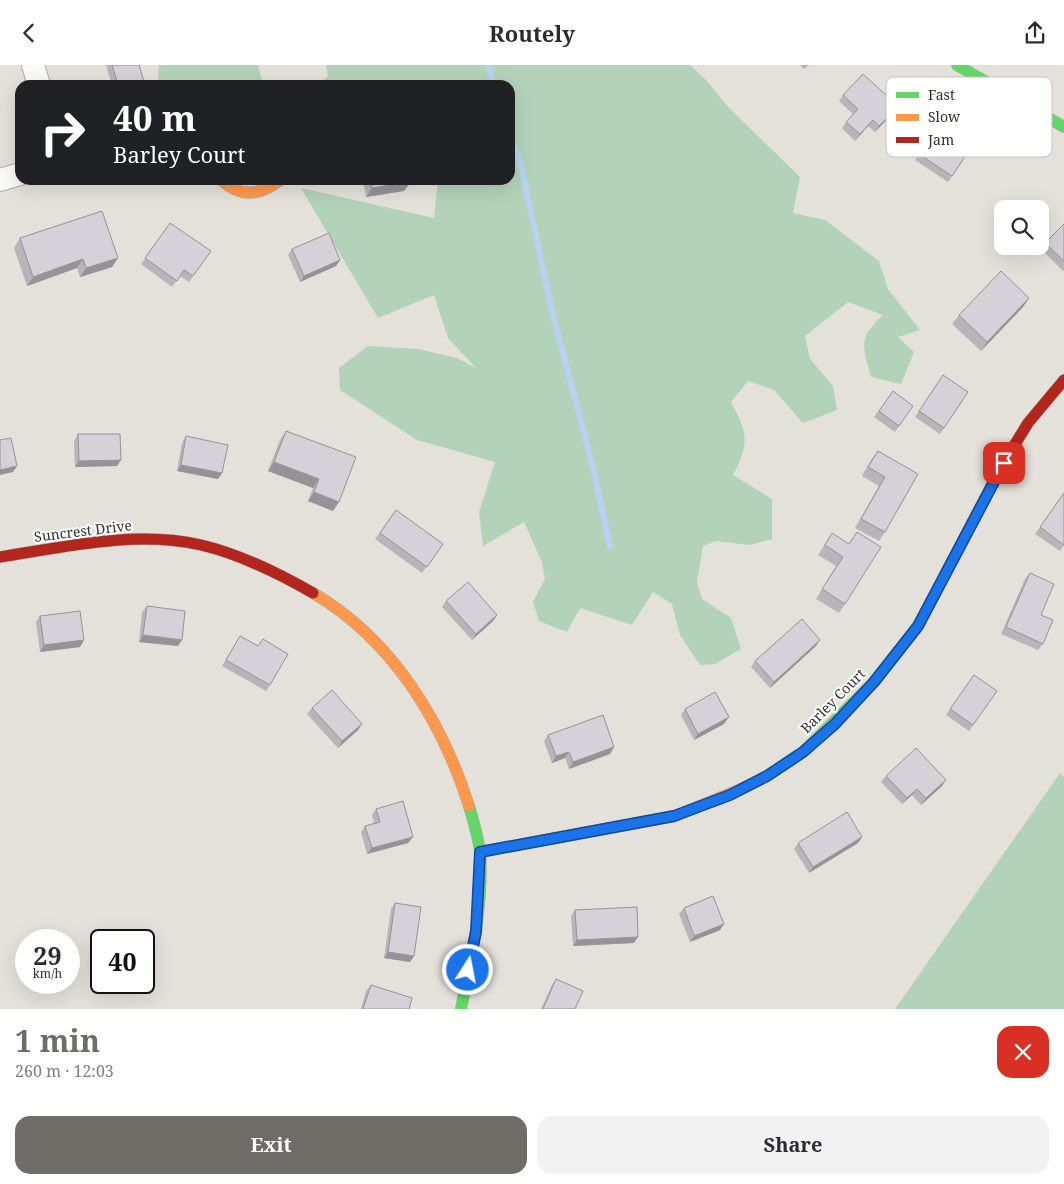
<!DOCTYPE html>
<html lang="en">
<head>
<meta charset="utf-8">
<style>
	:root { --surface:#fff; --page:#f2f2f3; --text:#2b2b33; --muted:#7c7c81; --accent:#706d68 }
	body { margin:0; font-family:"Noto Serif",serif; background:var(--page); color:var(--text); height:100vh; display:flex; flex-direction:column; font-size:19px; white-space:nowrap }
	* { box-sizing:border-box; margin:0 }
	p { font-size:16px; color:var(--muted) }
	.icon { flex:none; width:28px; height:28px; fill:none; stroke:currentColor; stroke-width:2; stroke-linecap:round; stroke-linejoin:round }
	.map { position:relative; height:944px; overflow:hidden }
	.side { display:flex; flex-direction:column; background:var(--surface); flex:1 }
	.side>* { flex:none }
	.top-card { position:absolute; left:15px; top:15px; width:500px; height:105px; border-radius:15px; box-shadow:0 5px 20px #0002; background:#202124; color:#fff; overflow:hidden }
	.fabs { position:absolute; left:994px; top:135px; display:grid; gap:10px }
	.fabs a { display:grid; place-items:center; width:55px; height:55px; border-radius:10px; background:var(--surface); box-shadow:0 5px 20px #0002; font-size:25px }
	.speed { position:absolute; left:15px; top:864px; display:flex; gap:10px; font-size:25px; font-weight:700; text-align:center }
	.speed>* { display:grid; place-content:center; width:65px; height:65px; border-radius:50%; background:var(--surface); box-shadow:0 5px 20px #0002; line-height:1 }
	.speed small { font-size:12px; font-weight:400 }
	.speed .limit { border:2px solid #111; border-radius:8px; background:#fff; color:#111 }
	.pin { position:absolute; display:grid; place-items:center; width:42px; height:42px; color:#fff; margin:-21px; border-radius:10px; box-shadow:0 2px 8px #0006 }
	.me { position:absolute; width:55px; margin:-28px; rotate:11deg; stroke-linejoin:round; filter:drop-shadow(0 0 4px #0008) }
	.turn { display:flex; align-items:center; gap:18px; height:105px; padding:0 15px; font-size:22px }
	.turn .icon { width:65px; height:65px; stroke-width:2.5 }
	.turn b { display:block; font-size:35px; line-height:42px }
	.round { display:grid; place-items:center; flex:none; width:52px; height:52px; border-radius:15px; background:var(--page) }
	.overview { display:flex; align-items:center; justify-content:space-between; height:85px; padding:0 15px }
	h1 { font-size:30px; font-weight:700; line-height:38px; color:var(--accent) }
	.button { display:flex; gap:10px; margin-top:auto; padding:10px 15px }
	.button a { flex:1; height:58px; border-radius:15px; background:var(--accent); color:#fff; font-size:20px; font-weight:700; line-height:58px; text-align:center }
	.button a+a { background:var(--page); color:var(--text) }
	header { display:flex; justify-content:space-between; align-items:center; height:65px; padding:0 15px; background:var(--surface); font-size:22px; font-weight:700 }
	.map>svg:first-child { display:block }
</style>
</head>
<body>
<header><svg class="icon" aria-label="back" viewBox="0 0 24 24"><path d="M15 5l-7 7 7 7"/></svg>Routely<svg class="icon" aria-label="share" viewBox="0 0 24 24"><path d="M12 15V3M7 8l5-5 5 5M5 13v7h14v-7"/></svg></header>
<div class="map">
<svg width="1064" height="944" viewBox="0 0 1064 944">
	<rect width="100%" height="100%" fill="#e4e1da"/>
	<!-- green -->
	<path fill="#b2d2ba" d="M 159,0 L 258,0 L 262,15 L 258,20 L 158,20 Z
		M 326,0 L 690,0 L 706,15 L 730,44 L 800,112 L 793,148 L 825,155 L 879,196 L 888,224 L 920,265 L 898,272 L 914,287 L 901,319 L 871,312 C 863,281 857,274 883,250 L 848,237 L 805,271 L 810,294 L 833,321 L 837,345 L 803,358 L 774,325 L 748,316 L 731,337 C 748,369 750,377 733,410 L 772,434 L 772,474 L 750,480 L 716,476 L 703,481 L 697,517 L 702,534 L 731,553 L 741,584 L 715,599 L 700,600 L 680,570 L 672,539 L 653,527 L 632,560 L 580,543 L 567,567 L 539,556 L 533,537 L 545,514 L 542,497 L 524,457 L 483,481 L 479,447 L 495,397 L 417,375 L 340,325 L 339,303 L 368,281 L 418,284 L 457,293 L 476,303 L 448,273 L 434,230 L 378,253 L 301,123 L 434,153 L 438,115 L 510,115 L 510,20 L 319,20 L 328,11 Z
		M 1060,708 L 1064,712 L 1064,944 L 895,944 Z"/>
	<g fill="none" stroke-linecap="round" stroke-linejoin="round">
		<!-- stream -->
		<path stroke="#b7d3f2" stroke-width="6" d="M 488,0 L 494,20
			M 510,68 L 521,100 L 552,246 L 593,402 L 610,482"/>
		<defs>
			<path id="street" d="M 33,0 L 39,20
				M 0,115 L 20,109"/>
			<path id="fast" d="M 957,0 L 1064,62
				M 741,724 L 767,711 L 803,687 L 874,617 L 918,561 L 951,498
				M 461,944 C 471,893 484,838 480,786 C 478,771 473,755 469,741"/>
			<path id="slow" d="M 221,115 C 240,133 260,131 280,115
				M 313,528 C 392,574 442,656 469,741
				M 480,787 L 675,751 L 741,724"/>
			<path id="jam" d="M 0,492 C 64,482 136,465 201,480 C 240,489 278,508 313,528
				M 951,498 L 1004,397 L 1028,358 L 1064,315"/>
		</defs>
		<!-- street casing -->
		<use href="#street" stroke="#adaba6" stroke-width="24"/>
		<!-- fast casing -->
		<use href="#fast" stroke="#adaba6" stroke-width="12"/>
		<!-- slow casing -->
		<use href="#slow" stroke="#adaba6" stroke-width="12"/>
		<!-- jam casing -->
		<use href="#jam" stroke="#adaba6" stroke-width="12"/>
		<!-- street -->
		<use href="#street" stroke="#fbfaf9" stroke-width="22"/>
		<!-- fast -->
		<use href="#fast" stroke="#63d668" stroke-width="11"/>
		<!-- slow -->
		<use href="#slow" stroke="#ff974d" stroke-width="11"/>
		<!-- jam -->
		<use href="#jam" stroke="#b3261e" stroke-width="11"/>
	</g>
	<!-- wall -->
	<path fill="#b8b4ba" d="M 106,0 L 139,0 L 145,20 L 112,20 Z
		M 800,0 L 809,0 L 804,4 Z
		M 843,30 L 893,48 L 875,67 L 868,61 L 855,76 L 842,63 L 853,49 L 839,36 Z
		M 935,65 L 968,87 L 948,117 L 915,95 Z
		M 363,115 L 410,115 L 404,126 L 366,132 Z
		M 170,158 L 211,186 L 189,217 L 180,211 L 172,222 L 141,199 Z
		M 1064,159 L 1064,205 L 1063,206 L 1041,184 L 1045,178 Z
		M 20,173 L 118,193 L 112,202 L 80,212 L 77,203 L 27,221 L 14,183 Z
		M 292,184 L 340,195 L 336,201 L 300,217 L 288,190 Z
		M 1029,233 L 1023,242 L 981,286 L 952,259 L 959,250 Z
		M 943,310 L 968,327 L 940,369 L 915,352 Z
		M 893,326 L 913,341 L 895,367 L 874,352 Z
		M 286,366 L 356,392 L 333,446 L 308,436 L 313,423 L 268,406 L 280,375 Z
		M 78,369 L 117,401 L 75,402 L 74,376 Z
		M 186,371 L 222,408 L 218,414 L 177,406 L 182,378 Z
		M 878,386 L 918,409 L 885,467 L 879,476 L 855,463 L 879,421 L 862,411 L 871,395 Z
		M 1064,428 L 1064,480 L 1060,486 L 1035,469 Z
		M 396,445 L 443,479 L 422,508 L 375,474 Z
		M 832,468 L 848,479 L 845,539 L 839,548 L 816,534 L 836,501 L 818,490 Z
		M 1030,508 L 1043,579 L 1038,585 L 1001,569 L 1025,514 Z
		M 446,536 L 497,550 L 493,556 L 472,575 L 442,542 Z
		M 147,541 L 178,581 L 139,577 L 142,547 Z
		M 40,551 L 84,575 L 80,582 L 40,587 L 36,557 Z
		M 240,571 L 258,581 L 263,574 L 270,620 L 266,626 L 222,601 Z
		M 816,581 L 770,623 L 751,602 L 755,596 Z
		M 974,610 L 997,626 L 969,666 L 946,650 Z
		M 312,643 L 362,659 L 358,665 L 338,683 L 307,649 Z
		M 685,644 L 724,659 L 694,675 L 681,650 Z
		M 548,670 L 614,682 L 610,689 L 569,704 L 565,693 L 552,698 L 544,676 Z
		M 886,711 L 942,721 L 921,740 L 912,730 L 902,739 L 881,717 Z
		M 376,744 L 408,778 L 367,789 L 361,767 L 365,761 L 374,758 L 372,750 Z
		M 862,772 L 858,778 L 809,808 L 794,784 L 798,778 Z
		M 395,838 L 414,891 L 410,897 L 384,893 L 391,844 Z
		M 684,843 L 724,859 L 720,865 L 690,877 L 679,849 Z
		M 575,845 L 634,878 L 573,881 L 571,851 Z
		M 556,914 L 575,944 L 541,944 L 552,920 Z
		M 371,920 L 409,944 L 361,944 L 366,926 Z"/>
	<!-- shaded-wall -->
	<path fill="#969297" d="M 898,41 L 893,48 L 875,67 L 879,61 Z
		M 873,55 L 868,61 L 855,76 L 860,69 Z
		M 411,117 L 404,126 L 366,132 L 372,123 Z
		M 118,193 L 112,202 L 80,212 L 86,203 Z
		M 83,194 L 77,203 L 27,221 L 33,212 Z
		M 340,195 L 336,201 L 300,217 L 304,211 Z
		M 1029,233 L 1023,242 L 981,286 L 987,277 Z
		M 121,395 L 117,401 L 75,402 L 79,396 Z
		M 274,397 L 319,414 L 313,423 L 268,406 Z
		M 181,400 L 222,408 L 218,414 L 177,406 Z
		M 17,401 L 13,407 L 0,410 L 0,405 Z
		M 314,427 L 339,437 L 333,446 L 308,436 Z
		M 497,550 L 493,556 L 472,575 L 476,569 Z
		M 143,570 L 182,575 L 178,581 L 139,577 Z
		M 84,575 L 80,582 L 40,587 L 44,580 Z
		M 820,575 L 816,581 L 770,623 L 774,617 Z
		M 729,652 L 724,659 L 694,675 L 698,669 Z
		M 362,659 L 358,665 L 338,683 L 342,676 Z
		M 614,682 L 610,689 L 569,704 L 573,697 Z
		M 569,687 L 565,693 L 552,698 L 556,691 Z
		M 946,715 L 942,721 L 921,740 L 926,733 Z
		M 917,724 L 912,730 L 902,739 L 907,733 Z
		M 413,772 L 408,778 L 367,789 L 372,783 Z
		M 862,772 L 858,778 L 809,808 L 813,802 Z
		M 724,859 L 720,865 L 690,877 L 694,871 Z
		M 638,872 L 634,878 L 573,881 L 577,875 Z
		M 388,887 L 414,891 L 410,897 L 384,893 Z"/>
	<!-- building -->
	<path fill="#d6d1d8" stroke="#969297" d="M 112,0 L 139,0 L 145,20 L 118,20 Z
		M 863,9 L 898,41 L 879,61 L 873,55 L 860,69 L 846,57 L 858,44 L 843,30 Z
		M 935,65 L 968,87 L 952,111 L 919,89 Z
		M 371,115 L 410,115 L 411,117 L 372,123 Z
		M 102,146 L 118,193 L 86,203 L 83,194 L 33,212 L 20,173 Z
		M 170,158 L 211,186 L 193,211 L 184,205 L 177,216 L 145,193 Z
		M 1064,159 L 1064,196 L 1045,178 Z
		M 329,168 L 340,195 L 304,211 L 292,184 Z
		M 1001,206 L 1029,233 L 987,277 L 959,250 Z
		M 943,310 L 968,327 L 944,363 L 919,346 Z
		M 893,326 L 913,341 L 899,361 L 879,346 Z
		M 286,366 L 356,392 L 339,437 L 314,427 L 319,414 L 274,397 Z
		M 78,369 L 120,369 L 121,395 L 79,396 Z
		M 186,371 L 228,380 L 222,408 L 181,400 Z
		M 11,373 L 17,401 L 0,405 L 0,375 Z
		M 878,386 L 918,409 L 885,467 L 861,454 L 885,412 L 868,402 Z
		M 1064,428 L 1064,480 L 1040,462 Z
		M 396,445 L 443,479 L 427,502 L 380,468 Z
		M 857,467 L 881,482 L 845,539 L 822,524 L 843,492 L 825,480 L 832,468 L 849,479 Z
		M 1030,508 L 1054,519 L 1041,550 L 1053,555 L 1043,579 L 1006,562 Z
		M 468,517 L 497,550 L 476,569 L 446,536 Z
		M 147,541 L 185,546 L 182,575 L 143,570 Z
		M 80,546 L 84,575 L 44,580 L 40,551 Z
		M 802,554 L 820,575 L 774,617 L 755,596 Z
		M 240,571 L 258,581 L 263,574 L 288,589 L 270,620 L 226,595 Z
		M 974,610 L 997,626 L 973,660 L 950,644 Z
		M 332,625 L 362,659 L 342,676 L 312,643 Z
		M 715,627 L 729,652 L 698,669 L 685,644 Z
		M 603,650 L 614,682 L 573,697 L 569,687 L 556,691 L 548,670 Z
		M 916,683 L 946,715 L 926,733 L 917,724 L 907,733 L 886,711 Z
		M 403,736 L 413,772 L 372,783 L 365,761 L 380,757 L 376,744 Z
		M 847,747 L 862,772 L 813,802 L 798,778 Z
		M 713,831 L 724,859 L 694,871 L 684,843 Z
		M 395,838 L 421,842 L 414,891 L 388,887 Z
		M 637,842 L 638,872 L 577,875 L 575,845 Z
		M 556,914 L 583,926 L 575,944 L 543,944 Z
		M 371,920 L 412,933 L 409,944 L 363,944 Z"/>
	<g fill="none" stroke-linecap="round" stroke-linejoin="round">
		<defs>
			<path id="route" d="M 468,905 L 476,867 L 480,787 L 674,751 L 730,730 L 767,711 L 803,687 L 835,659 L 874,617 L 918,561 L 1004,398"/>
		</defs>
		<!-- route casing -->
		<use href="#route" stroke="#114b97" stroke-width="12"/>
		<!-- route -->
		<use href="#route" stroke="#1a73e8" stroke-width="9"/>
	</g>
	<g text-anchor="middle" stroke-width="4" stroke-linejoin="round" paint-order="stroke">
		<!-- street labels -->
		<g font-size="14" fill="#312f2a" stroke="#fff">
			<text transform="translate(83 466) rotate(-7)" y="5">Suncrest Drive</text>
			<text transform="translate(833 636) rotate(-45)" y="5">Barley Court</text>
		</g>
	</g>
	<!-- legend -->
	<rect x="886" y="12" width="166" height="80" rx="8" fill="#fff" stroke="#c1c1bf" stroke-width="1"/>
	<rect x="896" y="27" width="23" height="6" fill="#63d668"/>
	<rect x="896" y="49" width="23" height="7" fill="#ff974d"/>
	<rect x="896" y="72" width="23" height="6" fill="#b3261e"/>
	<g font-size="14" fill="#312f2a">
		<text x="928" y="35">Fast</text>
		<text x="928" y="57">Slow</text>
		<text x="928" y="80">Jam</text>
	</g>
</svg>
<div class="fabs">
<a><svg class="icon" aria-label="search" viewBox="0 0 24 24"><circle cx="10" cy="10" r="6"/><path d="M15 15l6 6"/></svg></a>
</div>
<div class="speed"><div>29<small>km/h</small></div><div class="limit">40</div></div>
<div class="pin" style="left:1004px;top:398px;background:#d93025"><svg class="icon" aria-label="arrive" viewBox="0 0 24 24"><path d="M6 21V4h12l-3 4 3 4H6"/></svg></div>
<svg class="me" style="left:468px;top:905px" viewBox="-20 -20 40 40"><circle r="17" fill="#1a73e8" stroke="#fff" stroke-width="3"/><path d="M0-11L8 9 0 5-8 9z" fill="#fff"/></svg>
<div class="top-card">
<div class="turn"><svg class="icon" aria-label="right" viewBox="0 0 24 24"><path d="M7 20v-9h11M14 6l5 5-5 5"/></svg><div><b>40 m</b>Barley Court</div></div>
</div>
</div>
<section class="side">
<div class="overview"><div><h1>1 min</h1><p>260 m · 12:03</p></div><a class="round" style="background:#d93025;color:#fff"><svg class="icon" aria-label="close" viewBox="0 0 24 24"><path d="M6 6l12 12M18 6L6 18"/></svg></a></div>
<div class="button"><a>Exit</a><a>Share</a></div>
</section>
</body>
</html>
